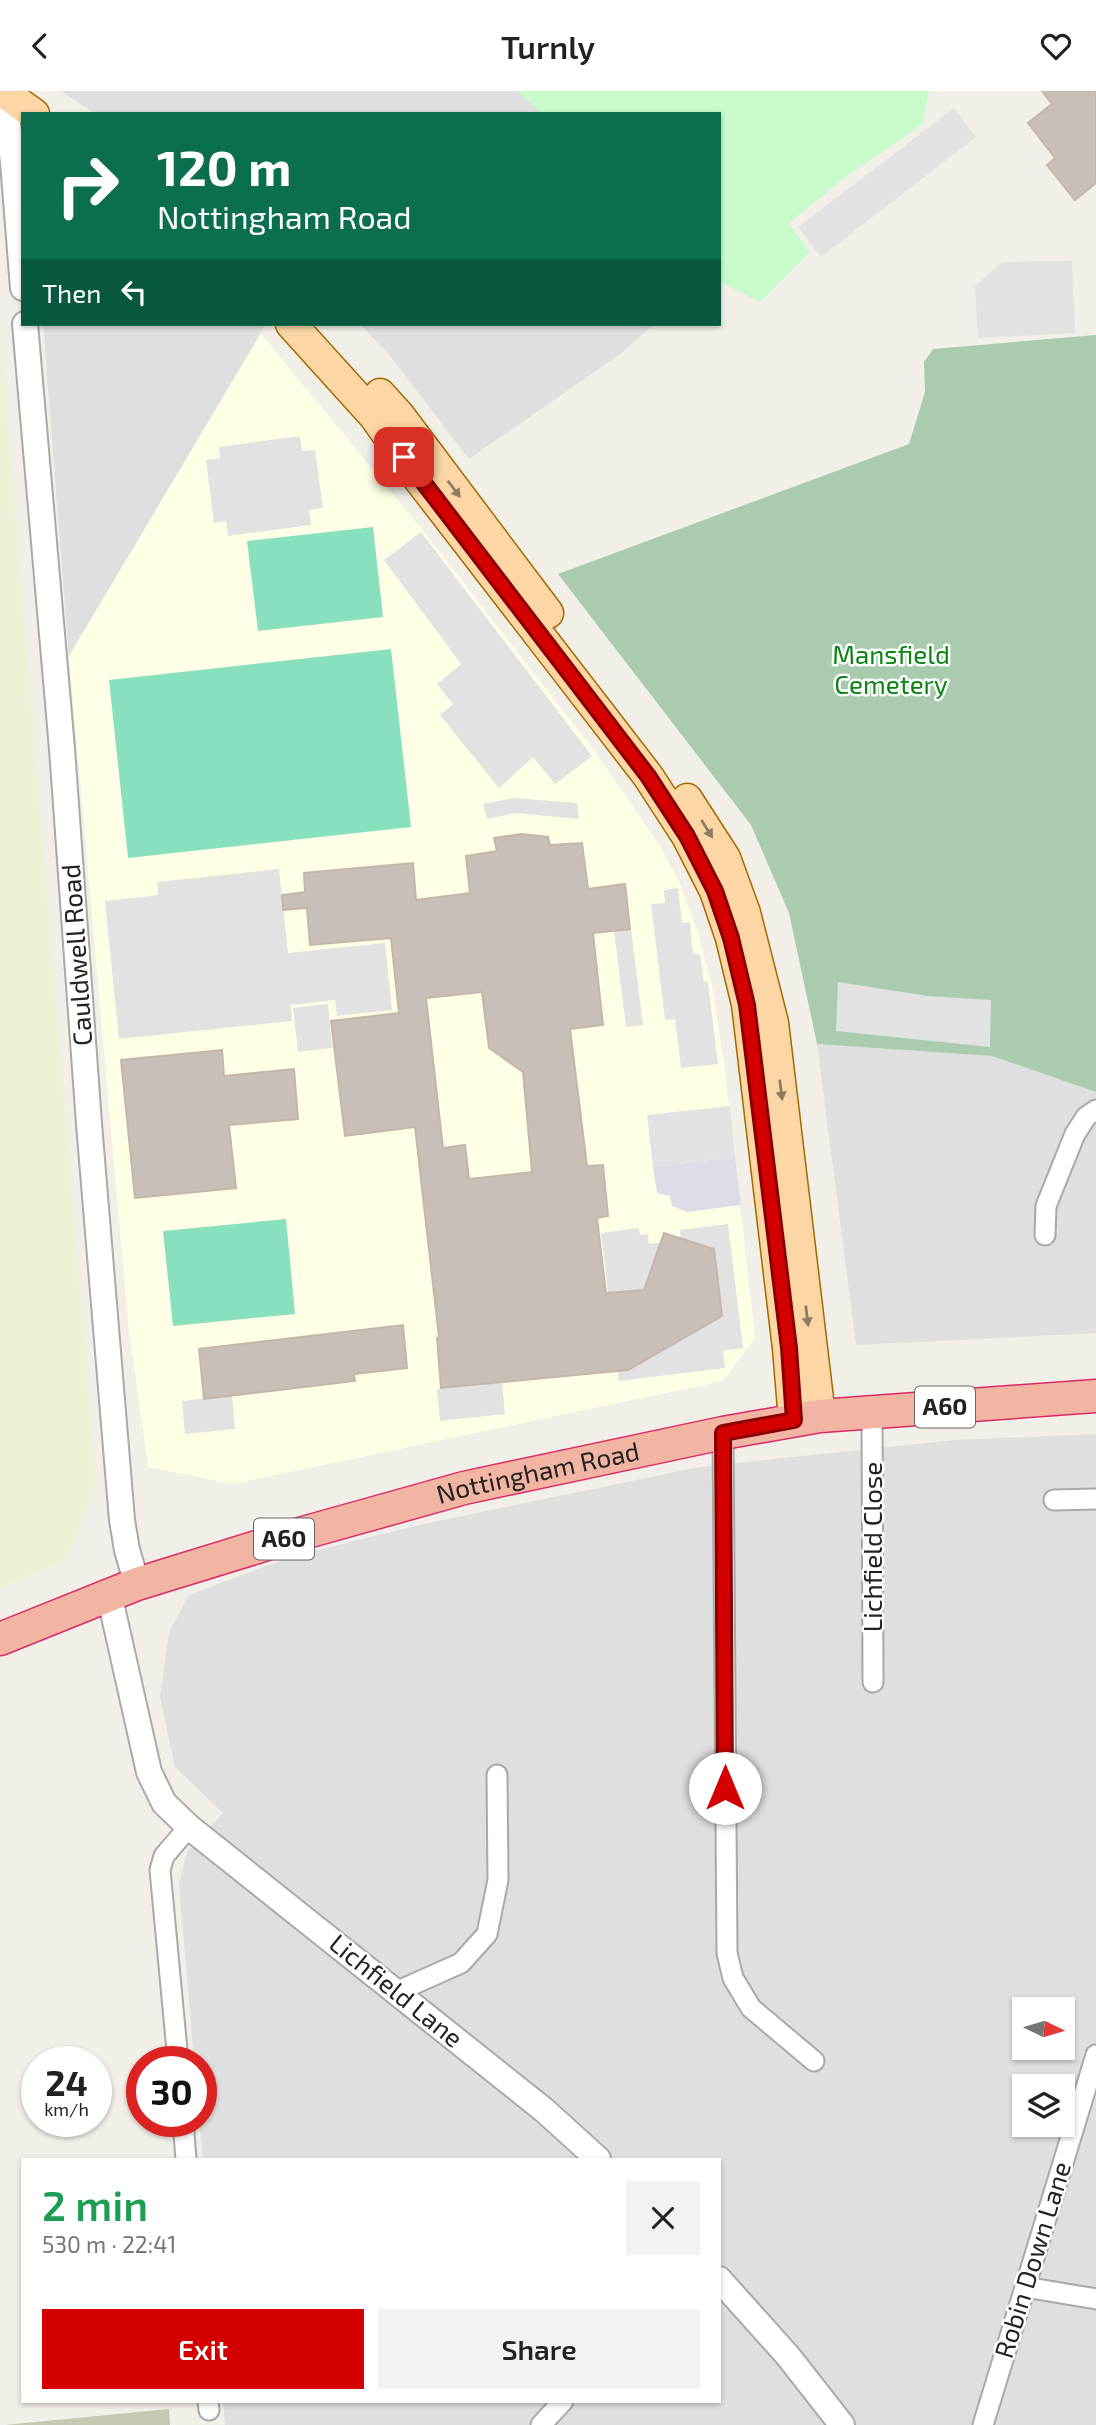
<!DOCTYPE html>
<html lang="en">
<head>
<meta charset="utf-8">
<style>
	:root { --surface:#fff; --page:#f2f2f2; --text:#222; --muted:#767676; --accent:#d40000 }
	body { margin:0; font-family:"Exo 2",sans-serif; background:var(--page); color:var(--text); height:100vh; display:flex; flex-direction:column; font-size:26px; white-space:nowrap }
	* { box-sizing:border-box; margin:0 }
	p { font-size:23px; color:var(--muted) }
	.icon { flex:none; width:38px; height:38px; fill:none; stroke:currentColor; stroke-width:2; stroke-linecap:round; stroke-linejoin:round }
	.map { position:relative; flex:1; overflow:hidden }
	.side { position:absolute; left:21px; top:2067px; width:700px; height:245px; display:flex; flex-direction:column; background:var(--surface); border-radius:0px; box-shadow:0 2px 5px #0004 }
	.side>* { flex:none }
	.top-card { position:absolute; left:21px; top:21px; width:700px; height:214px; border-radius:0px; box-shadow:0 2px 5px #0004; background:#0b6e4f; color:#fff; overflow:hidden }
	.needle { width:46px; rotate:95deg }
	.fabs { position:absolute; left:1012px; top:1906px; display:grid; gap:14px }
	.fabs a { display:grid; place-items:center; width:63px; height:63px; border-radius:0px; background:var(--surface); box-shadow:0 2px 5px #0004; font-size:35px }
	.speed { position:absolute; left:21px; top:1955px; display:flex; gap:14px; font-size:35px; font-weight:700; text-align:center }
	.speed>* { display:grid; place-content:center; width:91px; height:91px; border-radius:50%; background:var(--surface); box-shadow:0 2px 5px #0004; line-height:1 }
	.speed small { font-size:18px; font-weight:400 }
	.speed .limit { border:10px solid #d22; background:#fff; color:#111 }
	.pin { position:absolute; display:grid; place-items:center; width:60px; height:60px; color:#fff; margin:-30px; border-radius:14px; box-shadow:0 4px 10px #0006 }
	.me { position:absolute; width:77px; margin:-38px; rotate:0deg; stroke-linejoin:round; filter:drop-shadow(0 0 5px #0008) }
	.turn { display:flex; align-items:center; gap:24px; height:147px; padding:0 21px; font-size:32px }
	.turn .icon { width:91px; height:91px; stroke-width:2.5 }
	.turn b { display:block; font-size:49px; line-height:60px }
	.then { display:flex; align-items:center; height:66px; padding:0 21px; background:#0003; gap:14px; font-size:26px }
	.round { display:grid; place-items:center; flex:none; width:74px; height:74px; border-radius:0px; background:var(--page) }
	.head { display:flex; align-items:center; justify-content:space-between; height:119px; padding:0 21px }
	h1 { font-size:42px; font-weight:600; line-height:52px; color:#1e9e55 }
	.cta { display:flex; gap:14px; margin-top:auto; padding:14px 21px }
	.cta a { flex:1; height:80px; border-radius:0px; background:var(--accent); color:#fff; font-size:28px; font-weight:600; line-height:80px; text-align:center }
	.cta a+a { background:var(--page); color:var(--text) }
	header { display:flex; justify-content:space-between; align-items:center; height:91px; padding:0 21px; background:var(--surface); font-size:32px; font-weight:600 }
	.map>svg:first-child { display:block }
</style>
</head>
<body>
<header><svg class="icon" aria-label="back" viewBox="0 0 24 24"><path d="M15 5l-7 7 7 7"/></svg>Turnly<svg class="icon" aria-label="heart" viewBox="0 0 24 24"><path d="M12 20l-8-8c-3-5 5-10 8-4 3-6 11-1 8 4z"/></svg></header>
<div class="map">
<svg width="1096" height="2334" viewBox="0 0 1096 2334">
	<rect width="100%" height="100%" fill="#f2efe9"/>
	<!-- residential -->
	<path fill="#e0dfdf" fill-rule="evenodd" d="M 61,0 L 518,0 L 542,23 L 96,23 Z
		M 43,233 L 266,233 L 69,565 Z
		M 360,233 L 654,233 L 623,261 L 469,368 L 390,265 Z
		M 817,953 L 992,965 L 1096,1001 L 1096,1242 L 856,1254 Z
		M 1096,1343 L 1096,2334 L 225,2334 L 223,2310 L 719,2310 L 719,2068 L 203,2068 L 199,2030 L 201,2030 L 201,1970 L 194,1970 L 179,1793 L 187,1761 L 223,1722 L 175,1676 L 160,1606 L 169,1541 L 189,1504 L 290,1466 L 419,1434 L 699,1376 L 955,1349 ZM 1024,1918 L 1062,1918 L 1062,1956 L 1024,1956 ZM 1024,1995 L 1062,1995 L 1062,2034 L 1024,2034 Z"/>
	<!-- education -->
	<path fill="#ffffe5" d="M 261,243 L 420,436 L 593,658 L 660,755 L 681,795 L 698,842 L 712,896 L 724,971 L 755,1247 L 723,1290 L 232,1393 L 148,1376 L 128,1231 L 69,565 Z"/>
	<!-- construction -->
	<path fill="#c7c7b4" d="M 169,2318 L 170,2334 L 5,2334 Z"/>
	<!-- farmland -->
	<path fill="#eef0d5" d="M 0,235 L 96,1393 L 67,1470 L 0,1497 Z"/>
	<!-- cemetery -->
	<path fill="#aacbaf" d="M 1096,244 L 1096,1001 L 992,965 L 817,953 L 789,822 L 751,734 L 558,483 L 909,353 L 925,301 L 924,271 L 933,258 Z"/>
	<!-- park -->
	<path fill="#c8facc" d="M 518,0 L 929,0 L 923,33 L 847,85 L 789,132 L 810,161 L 760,211 L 719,190 L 719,23 L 542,23 Z"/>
	<!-- pitch -->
	<path fill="#88e0be" d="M 373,436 L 383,526 L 258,540 L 247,450 Z
		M 391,558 L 411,736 L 128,767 L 109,589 Z
		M 286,1128 L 295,1223 L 173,1235 L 163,1140 Z"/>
	<!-- parking -->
	<path fill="#e2e2e2" d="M 954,17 L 976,46 L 821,166 L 798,136 Z
		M 1072,170 L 1075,242 L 978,247 L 975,195 L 1002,171 Z
		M 300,345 L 302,360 L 315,359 L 323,417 L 309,419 L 311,434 L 228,445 L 226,430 L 214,432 L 206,369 L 220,367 L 219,356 Z
		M 421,441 L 592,665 L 555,693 L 533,666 L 499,697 L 440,624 L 453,613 L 437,593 L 461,573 L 384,469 Z
		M 514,707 L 577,712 L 579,728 L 516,722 L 487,728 L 483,713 Z
		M 279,778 L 288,862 L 385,852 L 392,919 L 337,925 L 335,909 L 291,914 L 292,930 L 119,948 L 105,810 L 158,804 L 157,791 Z
		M 678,797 L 682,832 L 690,831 L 693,863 L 700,863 L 704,891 L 708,891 L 718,973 L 681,977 L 675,928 L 665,929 L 651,813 L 665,812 L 664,799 Z
		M 631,838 L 643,934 L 626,936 L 614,840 Z
		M 838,891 L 928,905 L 991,909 L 990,956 L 836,940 Z
		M 328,913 L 332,957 L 298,961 L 293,917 Z
		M 730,1015 L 735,1066 L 653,1076 L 647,1024 Z
		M 728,1133 L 743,1257 L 723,1260 L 725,1277 L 619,1290 L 601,1142 L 639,1137 L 640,1144 L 648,1143 L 649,1153 L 681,1149 L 680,1139 Z
		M 502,1291 L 505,1323 L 440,1330 L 437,1298 Z
		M 232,1304 L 235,1338 L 185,1343 L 182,1310 Z"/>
	<!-- plaza -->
	<path fill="#dddde8" d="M 735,1066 L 741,1114 L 687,1121 L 672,1115 L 670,1105 L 657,1102 L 653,1076 Z"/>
	<!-- building -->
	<path fill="#c7bfb8" stroke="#c4b6ab" stroke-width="2" fill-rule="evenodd" d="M 1042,0 L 1096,0 L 1096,92 L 1075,109 L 1047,74 L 1055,67 L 1028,32 L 1052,13 Z
		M 521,743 L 548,746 L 550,754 L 582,752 L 588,798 L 625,793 L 630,838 L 593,842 L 603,934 L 570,938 L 587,1075 L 603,1074 L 608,1125 L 597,1127 L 606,1202 L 644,1199 L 664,1142 L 714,1158 L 722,1225 L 628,1279 L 441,1297 L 437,1247 L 439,1246 L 415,1036 L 345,1045 L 331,930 L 399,922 L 391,847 L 310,854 L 307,817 L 283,819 L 282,804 L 305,801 L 304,782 L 413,772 L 416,809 L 470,802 L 466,765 L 497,760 L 494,747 ZM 482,901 L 489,957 L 523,981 L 532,1081 L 469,1088 L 465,1054 L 443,1057 L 426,907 Z
		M 222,959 L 224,985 L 294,978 L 298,1028 L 229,1034 L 236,1097 L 135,1107 L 121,969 Z
		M 403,1234 L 407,1277 L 354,1283 L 355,1290 L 204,1308 L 199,1258 Z"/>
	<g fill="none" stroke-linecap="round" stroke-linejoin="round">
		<defs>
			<path id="minor" d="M 1045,1144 L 1046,1115 L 1075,1043 L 1086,1026 L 1096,1019
				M 872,1320 L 873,1591
				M 723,1342 L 727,1862 L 733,1887 L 751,1917 L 814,1970
				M 1054,1409 L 1096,1408
				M 396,1901 L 461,1872 L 487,1843 L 498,1789 L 497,1684
				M 178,1970 L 160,1779 L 164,1765 L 189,1736
				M 183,2030 L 186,2068
				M 1025,2196 L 1096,2208
				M 208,2310 L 209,2319
				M 541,2334 L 563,2310
				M 983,2334 L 1096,1964"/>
			<path id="tertiary" d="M 4,2 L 13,71 L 23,197
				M 25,233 L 62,658 L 89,1033 L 122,1429 L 127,1459 L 137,1493
				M 109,1503 L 149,1681 L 164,1712 L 189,1736 L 544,2019 L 598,2068
				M 719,2188 L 788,2265 L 842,2334"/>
			<path id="primary" d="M 2,0 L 34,23
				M 291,233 L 375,326 L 418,387 L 648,685 L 687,745 L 715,800 L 731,847 L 747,913 L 788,1257 L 794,1329
				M 380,303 L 399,324 L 548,522
				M 687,708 L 725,767 L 745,822 L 773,932 L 820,1325"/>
			<g id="trunk">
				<path id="s1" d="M 0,1548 L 137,1493 L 296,1444 L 464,1397 L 723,1342 L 820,1325 L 1096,1305"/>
			</g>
		</defs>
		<!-- minor casing -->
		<use href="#minor" stroke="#a9a9a9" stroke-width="23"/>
		<!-- tertiary casing -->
		<use href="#tertiary" stroke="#a9a9a9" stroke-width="28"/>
		<!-- primary casing -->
		<use href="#primary" stroke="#a06b00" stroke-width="33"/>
		<!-- trunk casing -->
		<use href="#trunk" stroke="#dc2a67" stroke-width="35"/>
		<!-- minor -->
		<use href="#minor" stroke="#fff" stroke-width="19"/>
		<!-- tertiary -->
		<use href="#tertiary" stroke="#fff" stroke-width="24"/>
		<!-- primary -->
		<use href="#primary" stroke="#fcd6a4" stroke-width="30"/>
		<!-- trunk -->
		<use href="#trunk" stroke="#f2b4a3" stroke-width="32"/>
	</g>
	<!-- one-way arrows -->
	<defs><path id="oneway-solid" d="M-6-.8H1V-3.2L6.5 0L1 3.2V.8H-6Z" transform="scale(1.75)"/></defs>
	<g fill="#8f7c63">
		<use href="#oneway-solid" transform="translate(454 398) rotate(53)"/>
		<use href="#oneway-solid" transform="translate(707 738) rotate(58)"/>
		<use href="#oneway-solid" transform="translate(781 999) rotate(83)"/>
		<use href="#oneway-solid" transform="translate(807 1225) rotate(83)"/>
	</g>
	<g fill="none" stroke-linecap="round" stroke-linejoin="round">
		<defs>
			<path id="route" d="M 404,366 L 648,685 L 687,745 L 715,800 L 731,847 L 747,914 L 789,1257 L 794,1329 L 723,1342 L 725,1697"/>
		</defs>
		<!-- route casing -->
		<use href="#route" stroke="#8a0000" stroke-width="18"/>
		<!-- route -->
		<use href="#route" stroke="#d40000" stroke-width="12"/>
	</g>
	<g text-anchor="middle" stroke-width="5" stroke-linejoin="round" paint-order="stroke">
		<!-- shield labels -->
		<g fill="#fff" stroke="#646464" stroke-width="2">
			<rect x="915" y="1295.5" width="60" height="41" rx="5"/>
			<rect x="254" y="1427.5" width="60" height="41" rx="5"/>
		</g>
		<g font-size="24" font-weight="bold" fill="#222">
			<text x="945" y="1324">A60</text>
			<text x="284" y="1456">A60</text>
		</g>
		<!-- park labels -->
		<g font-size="26" fill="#0c8416" stroke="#fff">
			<text x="891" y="573">Mansfield<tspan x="891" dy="30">Cemetery</tspan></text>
		</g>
		<!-- street labels -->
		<g font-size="26" fill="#222" stroke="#fff">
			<text transform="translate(77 864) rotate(-94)" y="9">Cauldwell Road</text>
			<text dy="9" stroke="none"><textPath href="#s1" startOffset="564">Nottingham Road</textPath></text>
			<text transform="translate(873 1456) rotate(-90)" y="9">Lichfield Close</text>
			<text transform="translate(396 1900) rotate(39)" y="9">Lichfield Lane</text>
			<text transform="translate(1033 2169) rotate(-73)" y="9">Robin Down Lane</text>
		</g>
	</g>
</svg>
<div class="fabs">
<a><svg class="needle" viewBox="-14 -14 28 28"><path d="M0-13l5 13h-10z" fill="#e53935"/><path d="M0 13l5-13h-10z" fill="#767676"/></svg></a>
<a><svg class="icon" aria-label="layers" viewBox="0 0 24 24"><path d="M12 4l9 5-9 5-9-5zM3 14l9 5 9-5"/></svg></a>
</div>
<div class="speed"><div>24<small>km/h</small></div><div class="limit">30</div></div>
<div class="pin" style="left:404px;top:366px;background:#d93025"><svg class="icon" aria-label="arrive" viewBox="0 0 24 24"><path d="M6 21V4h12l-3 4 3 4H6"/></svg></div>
<svg class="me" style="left:725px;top:1697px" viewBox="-20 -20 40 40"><circle r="19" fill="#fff"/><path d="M0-13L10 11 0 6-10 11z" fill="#d40000"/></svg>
<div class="top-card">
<div class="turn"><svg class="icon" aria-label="right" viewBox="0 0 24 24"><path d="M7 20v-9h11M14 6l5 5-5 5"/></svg><div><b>120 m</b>Nottingham Road</div></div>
<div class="then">Then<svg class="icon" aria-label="left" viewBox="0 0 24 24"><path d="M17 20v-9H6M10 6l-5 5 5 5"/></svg></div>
</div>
<section class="side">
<div class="head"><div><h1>2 min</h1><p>530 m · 22:41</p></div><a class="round"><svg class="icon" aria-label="close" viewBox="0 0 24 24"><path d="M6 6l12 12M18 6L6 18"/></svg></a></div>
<div class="cta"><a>Exit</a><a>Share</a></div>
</section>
</div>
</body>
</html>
